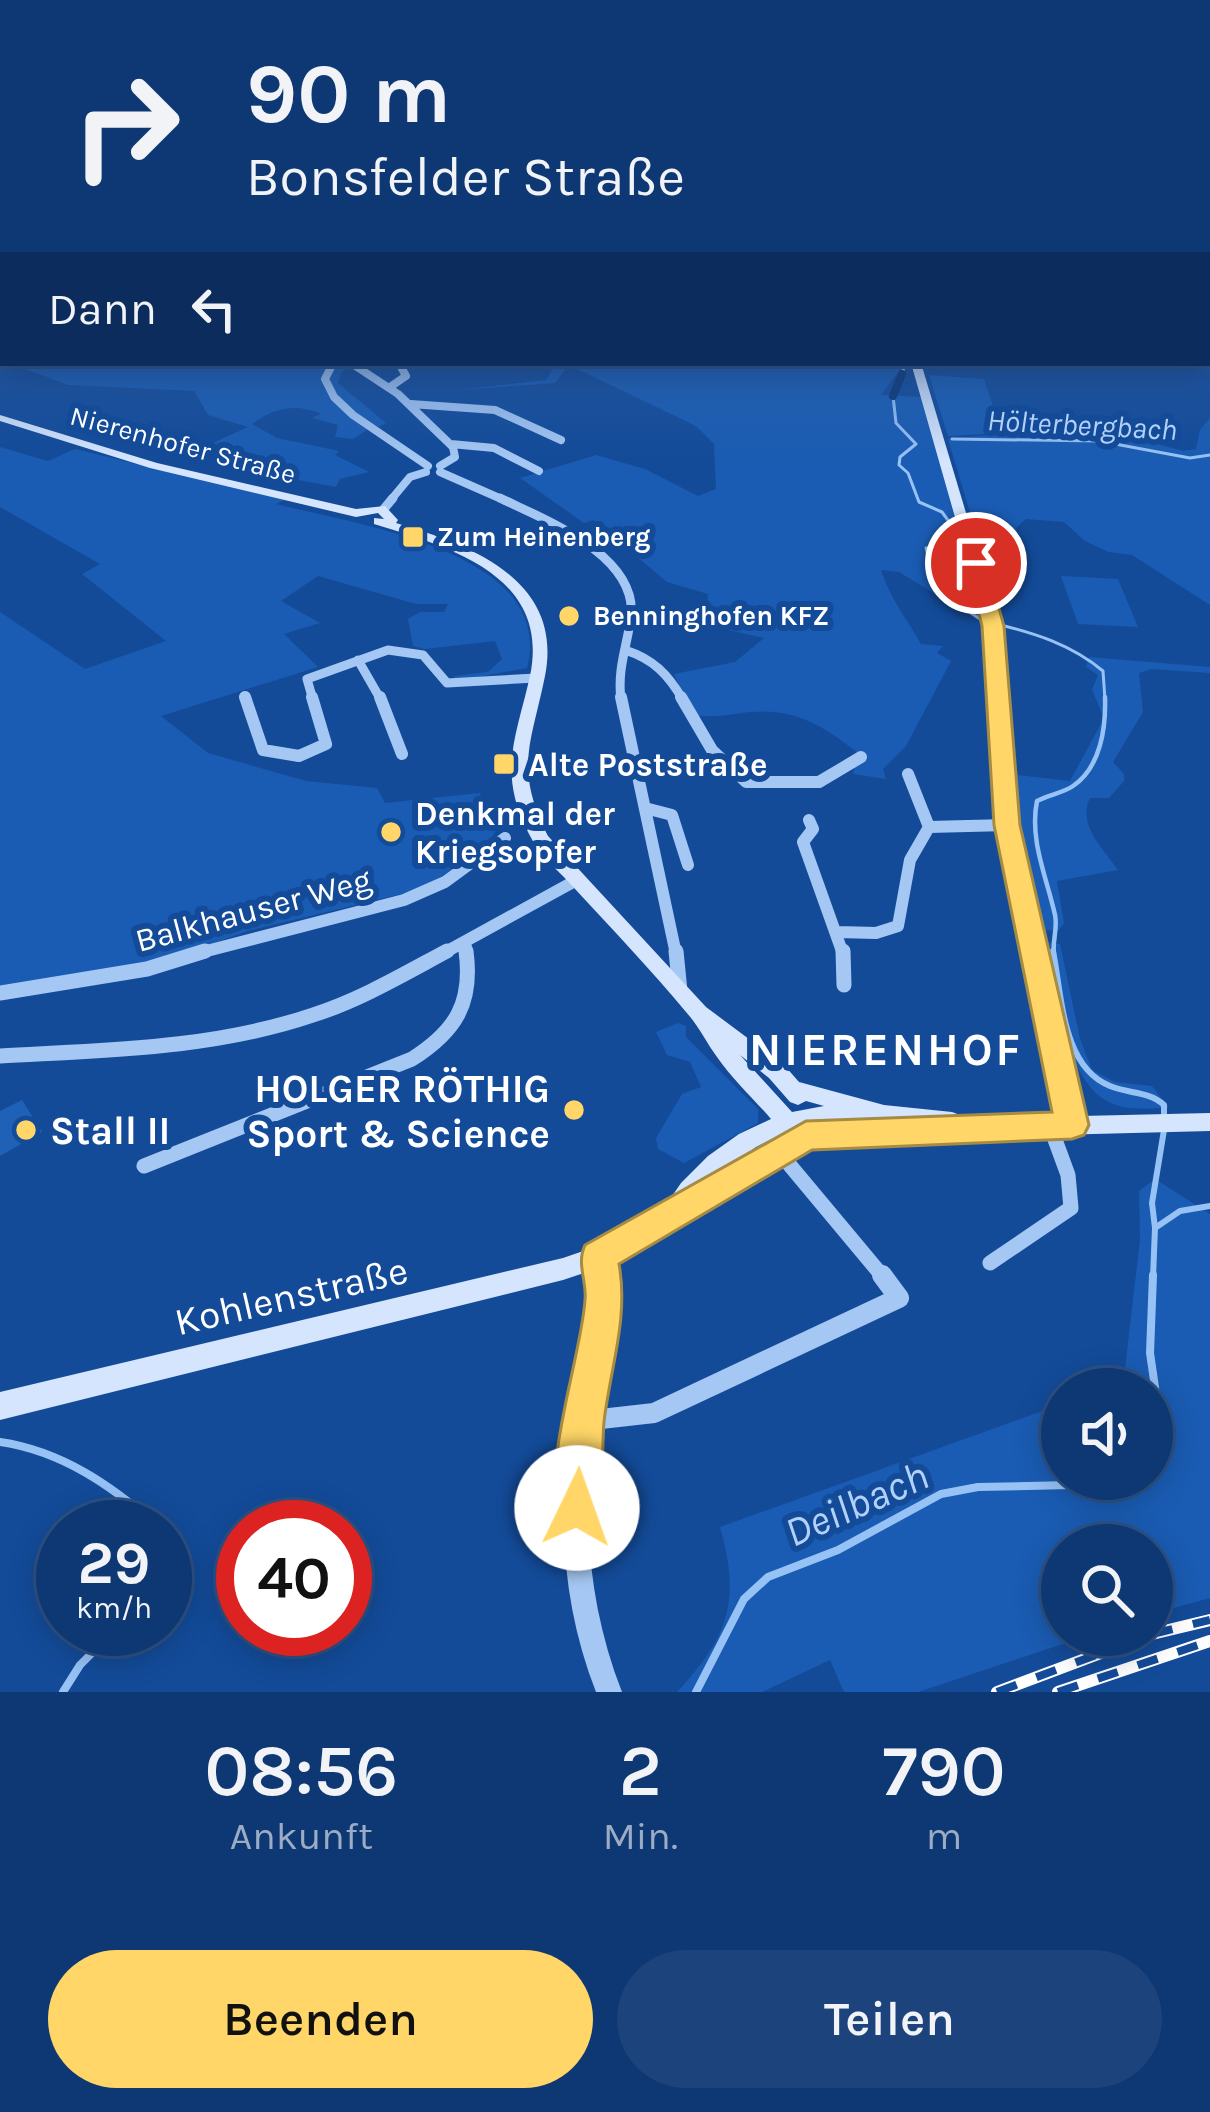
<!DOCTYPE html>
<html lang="de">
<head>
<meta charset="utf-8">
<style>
	:root { --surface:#0e3873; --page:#1c437b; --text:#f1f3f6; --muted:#9bacc4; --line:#2e5285; --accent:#ffd667 }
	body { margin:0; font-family:Karla,sans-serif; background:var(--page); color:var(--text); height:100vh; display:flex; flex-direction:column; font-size:45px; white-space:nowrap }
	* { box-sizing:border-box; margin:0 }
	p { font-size:39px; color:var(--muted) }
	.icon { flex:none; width:66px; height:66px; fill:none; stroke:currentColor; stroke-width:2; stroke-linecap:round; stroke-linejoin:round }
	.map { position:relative; height:1692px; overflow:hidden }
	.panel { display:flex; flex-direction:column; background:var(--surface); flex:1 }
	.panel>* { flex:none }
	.guide { position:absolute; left:0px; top:0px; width:1212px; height:366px; box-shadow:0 6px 30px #0003,0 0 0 3px var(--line); background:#0e3873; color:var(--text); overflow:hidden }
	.buttons { position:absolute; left:1041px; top:1368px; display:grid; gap:24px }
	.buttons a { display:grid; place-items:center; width:132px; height:132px; border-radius:50%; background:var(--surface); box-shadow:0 6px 30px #0003,0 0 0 3px var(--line); font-size:60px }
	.speed { position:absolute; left:36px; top:1500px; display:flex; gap:24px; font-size:60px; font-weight:700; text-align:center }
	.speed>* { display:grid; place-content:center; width:156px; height:156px; border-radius:50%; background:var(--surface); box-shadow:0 6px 30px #0003,0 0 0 3px var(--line); line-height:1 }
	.speed small { font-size:30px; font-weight:400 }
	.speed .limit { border:18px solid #d22; background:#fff; color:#111 }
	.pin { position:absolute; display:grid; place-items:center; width:102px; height:102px; color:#fff; margin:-51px; border:6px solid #fff; border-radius:50%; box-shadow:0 3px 12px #0007 }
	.me { position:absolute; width:132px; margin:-66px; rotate:3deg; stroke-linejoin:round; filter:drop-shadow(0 0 9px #0008) }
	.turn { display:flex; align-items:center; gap:42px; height:252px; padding:0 48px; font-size:54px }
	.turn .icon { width:156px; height:156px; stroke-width:2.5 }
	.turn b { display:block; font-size:84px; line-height:102px }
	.then { display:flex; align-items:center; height:114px; padding:0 48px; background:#0003; gap:24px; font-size:45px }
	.eta { display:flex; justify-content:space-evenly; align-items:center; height:204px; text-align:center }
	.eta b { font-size:72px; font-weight:600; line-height:84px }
	.cta { display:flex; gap:24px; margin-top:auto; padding:24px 48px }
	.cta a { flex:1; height:138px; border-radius:72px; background:var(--accent); color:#111; font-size:48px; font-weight:600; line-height:138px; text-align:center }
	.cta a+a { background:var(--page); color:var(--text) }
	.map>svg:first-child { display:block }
</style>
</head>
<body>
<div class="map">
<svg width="1210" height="1692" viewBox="0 0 1210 1692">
	<rect width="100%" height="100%" fill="#134b99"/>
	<!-- green -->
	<path fill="#1a5cb3" d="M 9,363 L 353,363 L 341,373 L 338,383 L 386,423 L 378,427 C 358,414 333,400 329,375 L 323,375 L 329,397 L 368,429 L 353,439 L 335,437 L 338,425 L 312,418 L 321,414 C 295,403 274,408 252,424 L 277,438 L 339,451 L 335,455 L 369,472 L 340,479 L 336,487 L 277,476 L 255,462 L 214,453 L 184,456 L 248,427 L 208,415 L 194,391 L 68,385 Z
		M 548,363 L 905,363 L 881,395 L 922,397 L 983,623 L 899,572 L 881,570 C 891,600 906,617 921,644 L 943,646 L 937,653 L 951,661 L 906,746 L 883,769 L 886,779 L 853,774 L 858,753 C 825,727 796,708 751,712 C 730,714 712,719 692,714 L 674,674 L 735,662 L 764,638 L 705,625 L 708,594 L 667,582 L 593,520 L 584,523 L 520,478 L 596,455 L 645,469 L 698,496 L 716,489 L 714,444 L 696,426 L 573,367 L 567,367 L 555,383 L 458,390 L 546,380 L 554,367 Z
		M 929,375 L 984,379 L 1002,433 L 948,436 Z
		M 1058,416 L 1183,451 L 1196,449 L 1200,430 L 1210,418 L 1210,605 L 1132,555 L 1109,552 L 1085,541 L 1064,522 L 1026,519 L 1016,528 L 1020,542 L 981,549 L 948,439 L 990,435 L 1096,438 L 1069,435 Z
		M 0,447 L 48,461 L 75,449 L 285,500 L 276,504 C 353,524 557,551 527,668 L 456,681 L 454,676 L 488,672 L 502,659 L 495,641 L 425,649 L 413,646 L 408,619 L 420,612 L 444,612 L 448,604 L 416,604 L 318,576 L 281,601 L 320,623 L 284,634 L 318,667 L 161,716 L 208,753 L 306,781 L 377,788 L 385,803 L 480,793 L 483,801 L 497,809 L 500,825 L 488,842 L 426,888 L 248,931 L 171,958 L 0,993 L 0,612 L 85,669 L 166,641 L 82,574 L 100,564 L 0,507 Z
		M 1061,576 L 1118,579 L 1138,627 L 1078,624 Z
		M 1089,657 L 1210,667 L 1210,673 L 1152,669 L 1139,673 L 1143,712 L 1113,762 L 1124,774 L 1124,781 L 1109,798 L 1090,798 C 1077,825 1103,848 1118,870 L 1057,881 L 1064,923 L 1058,931 L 1044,930 L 1021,824 L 1017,775 L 1070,781 L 1104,718 L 1092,690 L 1098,675 L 1086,667 Z
		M 1049,943 L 1060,944 L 1080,1039 L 1092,1070 L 1115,1082 L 1152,1086 L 1169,1108 C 1153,1108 1128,1111 1113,1104 C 1063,1084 1057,989 1049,943 Z
		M 678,1023 L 686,1026 L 686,1037 L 758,1109 L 758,1123 L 684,1163 L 658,1149 L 656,1138 L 682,1094 L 701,1087 L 690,1062 L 667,1055 L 656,1032 Z
		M 1155,1179 L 1210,1214 L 1210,1598 L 1152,1614 L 1152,1545 L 1062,1545 L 1062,1635 L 1090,1635 L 918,1692 L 844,1692 L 830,1660 L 762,1692 L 677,1692 C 729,1637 741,1600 720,1527 L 1062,1404 L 1062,1479 L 1152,1479 L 1152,1389 L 1098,1389 L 1124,1377 L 1140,1240 L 1139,1191 Z"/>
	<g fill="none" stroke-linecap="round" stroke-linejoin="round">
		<!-- stream-far3 -->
		<path stroke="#97c2f6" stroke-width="3" d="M 902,374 L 905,363
			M 893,396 L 896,423 L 916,444 L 900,457 L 899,465 L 908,473 L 919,502 L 942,512 L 950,523 L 946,526 L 950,544 L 926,548 L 938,592 L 985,622
			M 952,439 L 1099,441 L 1190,458 L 1210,455
			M 996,624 C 1035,633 1072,645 1103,671 L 1105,700"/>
		<!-- stream-far2 -->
		<path stroke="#97c2f6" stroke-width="4.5" d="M 1054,954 C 1052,941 1058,928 1055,915 C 1047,878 1029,840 1037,801 C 1048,795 1063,793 1073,786 C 1101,767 1106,727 1105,697"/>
		<!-- stream-far1 -->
		<path stroke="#97c2f6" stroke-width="6" d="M 1053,951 C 1062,996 1062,1067 1110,1086 C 1129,1094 1149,1091 1164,1105 L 1164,1119
			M 1155,1228 L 1152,1203 L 1164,1130
			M 1153,1278 L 1155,1228 L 1180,1211 L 1210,1206"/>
		<!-- stream -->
		<path stroke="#97c2f6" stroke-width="8" d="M 1152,1436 L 1158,1408 L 1150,1353 L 1153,1275
			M 0,1442 C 62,1451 112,1486 159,1527
			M 165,1537 L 165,1563
			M 63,1692 L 80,1665 L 116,1629
			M 696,1692 L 744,1599 L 768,1577 L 838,1550 L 941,1494 L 978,1487 L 1071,1485 L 1108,1479"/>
		<!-- canal -->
		<path stroke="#0b3775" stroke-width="8" d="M 893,396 L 902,374"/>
	</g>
	<!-- building -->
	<path fill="#2061b8" d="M 22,1100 L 42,1132 L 0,1156 L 0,1111 Z"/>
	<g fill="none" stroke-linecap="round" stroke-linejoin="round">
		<!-- minor-far4 -->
		<path stroke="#a5c7f3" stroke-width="8" d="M 333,363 L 325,379 L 334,397 L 353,415 L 428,466
			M 351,363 L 398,394 L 453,447 L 455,457 L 440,466
			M 390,387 L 406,376 L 399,363
			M 411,404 L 495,410 L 561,440
			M 451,444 L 494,448 L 539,471
			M 440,472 L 506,501
			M 390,501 L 410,477 L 426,472"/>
		<!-- minor-far3 -->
		<path stroke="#a5c7f3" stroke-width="9" d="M 500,498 C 545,520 638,555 631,617 C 627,646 617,669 621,700
			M 383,510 L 393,498
			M 625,650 C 653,659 668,674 683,700
			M 358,660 L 381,700
			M 313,700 L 307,679 L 388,650 L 423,655 L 447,683 L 536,678"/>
		<!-- minor-far2 -->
		<path stroke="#a5c7f3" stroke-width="12" d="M 245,697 L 263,750 L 299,756 L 326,744 L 312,697
			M 380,697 L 402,754
			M 621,697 L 676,954
			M 681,697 L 712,750 L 746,782 L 819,782 L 861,757
			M 908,774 L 929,827
			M 645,808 L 672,815 L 688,865
			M 809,820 L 813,829 L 803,842 L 843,954
			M 837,932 L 876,933 L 898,926 L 910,860 L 929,827 L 1007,825
			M 465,942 L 467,954
			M 195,954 L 404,900 L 445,882 L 505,838
			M 442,954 L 575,881"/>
		<!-- minor-far1 -->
		<path stroke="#a5c7f3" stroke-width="15" d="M 676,951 L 680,991
			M 843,951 L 844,985
			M 0,993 L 147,969 L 205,951
			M 0,1056 C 105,1050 213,1049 313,1015 C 360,1000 404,974 447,951
			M 778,1151 L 884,1278
			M 144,1166 L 412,1059 C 456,1031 473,1003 466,951
			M 990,1263 L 1071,1208 L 1068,1175 L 1050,1126"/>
		<!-- minor -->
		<path stroke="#a5c7f3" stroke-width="20" d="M 583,1421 L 654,1413 L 899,1298 L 882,1275"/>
		<!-- tertiary -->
		<path fill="#a5c7f3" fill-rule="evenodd" d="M 599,1248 L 606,1250 C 627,1304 597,1396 591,1454 C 583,1536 592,1615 622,1692 L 596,1692 C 566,1615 558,1535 568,1453 C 572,1413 582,1374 588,1334 C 590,1318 591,1303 591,1287 C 591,1274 588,1262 592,1250 Z"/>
		<!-- secondary -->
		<path fill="#d4e5fd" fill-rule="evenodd" d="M 911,363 L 921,363 L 1000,626 L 1016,825 L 1081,1116 L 1210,1113 L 1210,1131 L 824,1141 L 786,1158 L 608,1265 L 563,1280 L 0,1420 L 0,1392 L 563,1258 L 592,1248 L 666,1205 L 681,1183 L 708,1156 L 739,1134 L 771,1119 C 753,1098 732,1079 717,1057 C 706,1042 698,1025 686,1012 C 651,970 613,930 576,890 C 560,872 539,855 529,834 C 497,772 516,738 530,676 C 551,575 449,547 374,524 L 374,518 L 384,519 L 378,513 L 356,517 L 150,468 L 0,421 L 0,415 L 157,463 L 356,509 L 385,506 L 398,520 L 396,523 C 471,545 564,580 545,676 C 531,745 514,768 548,836 L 706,1007 L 785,1066 L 799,1082 L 884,1105 L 952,1112 L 960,1115 L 962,1119 L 1059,1117 L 998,825 L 986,626 ZM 740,1055 L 769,1078 L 790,1102 L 798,1105 L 806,1101 L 824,1106 L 792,1112 ZM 788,1131 L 795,1133 L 770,1144 L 722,1172 L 756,1147 Z"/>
		<defs>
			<path id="rail" d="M 1152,1634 L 1210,1620
				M 997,1692 L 1149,1635
				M 1058,1692 L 1210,1641"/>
		</defs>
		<!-- rail casing -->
		<use href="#rail" stroke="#fff" stroke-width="12"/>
		<!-- rail -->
		<use href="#rail" stroke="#134b99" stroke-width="8" stroke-dasharray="21" stroke-linecap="butt"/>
	</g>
	<!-- sky -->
	<linearGradient id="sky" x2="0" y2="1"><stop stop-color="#0a2954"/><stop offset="0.48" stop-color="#3361a2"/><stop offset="1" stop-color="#3361a2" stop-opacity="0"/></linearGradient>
	<rect width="1210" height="460" fill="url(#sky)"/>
	<!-- route -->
	<path fill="#ffd667" stroke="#a68b43" stroke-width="3" d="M 976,557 L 986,563 L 1004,626 L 1020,825 L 1089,1125 L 1084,1135 L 1072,1139 L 812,1150 L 619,1264 C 629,1318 610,1369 604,1422 C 601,1456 606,1492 593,1524 L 577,1530 L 562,1524 C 539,1469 581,1360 585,1300 C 587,1280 576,1264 585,1245 L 806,1121 L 1052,1112 L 994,825 L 982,626 L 966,563 Z"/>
	<!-- markers -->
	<g fill="#ffd667" stroke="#134b99" stroke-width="4.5">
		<rect x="401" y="525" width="24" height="24" rx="6"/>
		<circle cx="569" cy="616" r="12"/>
		<rect x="492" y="752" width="24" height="24" rx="6"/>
		<circle cx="391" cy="832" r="12"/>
		<circle cx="574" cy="1110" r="12"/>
		<circle cx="26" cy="1130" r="12"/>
	</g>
	<g text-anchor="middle" stroke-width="12" stroke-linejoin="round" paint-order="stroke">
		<!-- far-street labels -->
		<g font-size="27" fill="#fff" stroke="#134b99">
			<text transform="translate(183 445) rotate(15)" y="9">Nierenhofer Straße</text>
		</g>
		<!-- far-poi labels -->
		<g font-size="27" font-weight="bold" fill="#fff" stroke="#134b99" text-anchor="start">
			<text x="437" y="546">Zum Heinenberg</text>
			<text x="593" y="625">Benninghofen KFZ</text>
		</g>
		<!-- far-water labels -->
		<g font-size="30" font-style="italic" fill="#b1d1fa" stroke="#134b99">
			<text transform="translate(1082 425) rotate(3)" y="10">Hölterbergbach</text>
		</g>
		<!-- poi labels -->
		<g font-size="33" font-weight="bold" fill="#fff" stroke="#134b99" text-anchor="start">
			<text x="528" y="776">Alte Poststraße</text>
			<text x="415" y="825">Denkmal der<tspan x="415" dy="38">Kriegsopfer</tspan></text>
		</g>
		<!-- street labels -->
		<g font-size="33" fill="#fff" stroke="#134b99">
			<text transform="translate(253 909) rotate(-15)" y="12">Balkhauser Weg</text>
		</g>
		<!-- near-poi labels -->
		<g font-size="39" font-weight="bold" fill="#fff" stroke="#134b99" text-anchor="end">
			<text x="550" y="1102">HOLGER RÖTHIG<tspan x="550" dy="45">Sport &amp; Science</tspan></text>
			<text x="50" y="1144" text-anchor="start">Stall II</text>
		</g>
		<!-- near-street labels -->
		<g font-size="39" fill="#fff" stroke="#134b99">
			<text transform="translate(291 1295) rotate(-13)" y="14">Kohlenstraße</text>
		</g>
		<!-- near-water labels -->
		<g font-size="42" font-style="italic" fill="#b1d1fa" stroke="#134b99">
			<text transform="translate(856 1503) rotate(-24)" y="15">Deilbach</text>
		</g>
		<!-- district labels -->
		<g font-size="45" font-weight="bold" letter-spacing="3" fill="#fff" stroke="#134b99">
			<text x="886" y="1065">NIERENHOF</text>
		</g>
	</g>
</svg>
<div class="buttons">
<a><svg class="icon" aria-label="sound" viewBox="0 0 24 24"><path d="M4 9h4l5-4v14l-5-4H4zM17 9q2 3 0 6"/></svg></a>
<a><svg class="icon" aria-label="search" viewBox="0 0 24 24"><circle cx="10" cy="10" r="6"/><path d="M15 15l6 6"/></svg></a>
</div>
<div class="speed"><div>29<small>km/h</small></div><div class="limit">40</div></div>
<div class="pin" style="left:976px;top:563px;background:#d93025"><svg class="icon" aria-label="arrive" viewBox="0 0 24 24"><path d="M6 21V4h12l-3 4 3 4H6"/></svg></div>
<svg class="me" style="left:577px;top:1508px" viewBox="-20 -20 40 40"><circle r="19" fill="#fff"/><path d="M0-13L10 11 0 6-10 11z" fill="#ffd667"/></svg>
<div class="guide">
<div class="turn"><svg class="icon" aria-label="right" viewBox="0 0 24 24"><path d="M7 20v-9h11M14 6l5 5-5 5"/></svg><div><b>90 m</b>Bonsfelder Straße</div></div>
<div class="then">Dann<svg class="icon" aria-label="left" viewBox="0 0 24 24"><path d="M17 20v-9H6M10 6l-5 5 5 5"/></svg></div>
</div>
</div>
<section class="panel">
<div class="eta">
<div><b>08:56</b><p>Ankunft</p></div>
<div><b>2</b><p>Min.</p></div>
<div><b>790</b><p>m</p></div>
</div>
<div class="cta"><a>Beenden</a><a>Teilen</a></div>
</section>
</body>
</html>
